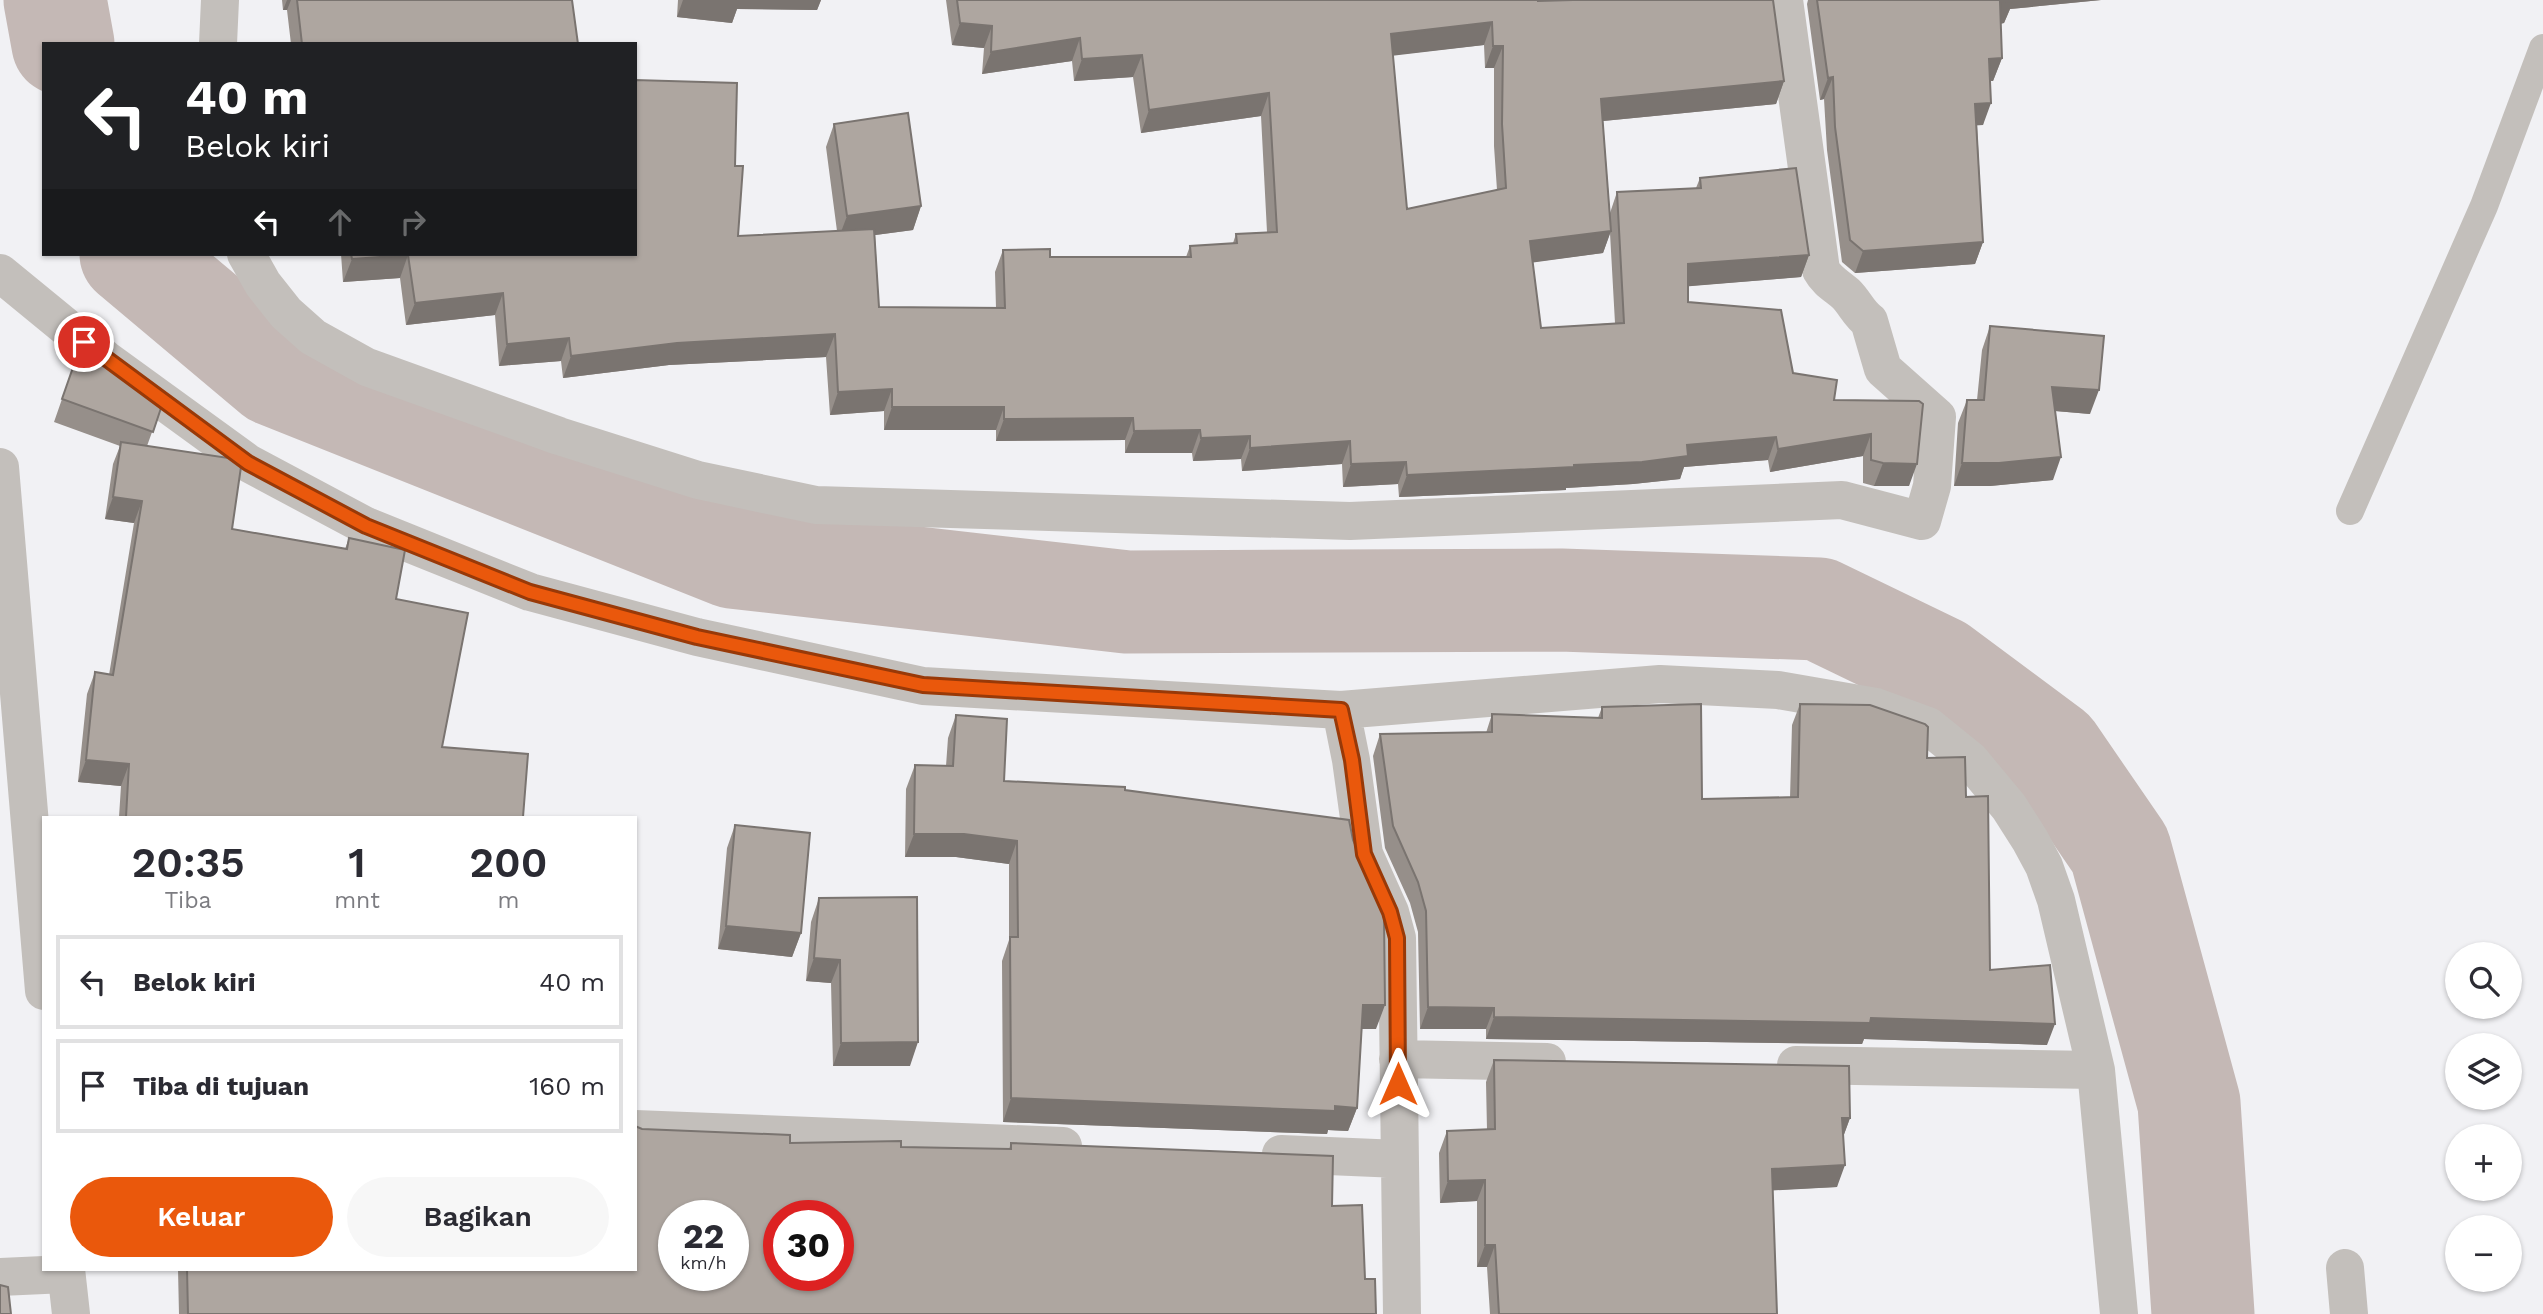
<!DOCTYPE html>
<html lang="id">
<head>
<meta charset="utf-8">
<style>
	:root { --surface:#fff; --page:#f7f7f7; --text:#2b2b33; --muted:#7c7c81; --line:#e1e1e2; --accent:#ea580c }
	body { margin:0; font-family:"Work Sans",sans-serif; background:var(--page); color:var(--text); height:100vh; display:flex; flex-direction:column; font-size:26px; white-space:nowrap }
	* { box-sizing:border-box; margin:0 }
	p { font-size:23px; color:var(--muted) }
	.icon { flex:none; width:38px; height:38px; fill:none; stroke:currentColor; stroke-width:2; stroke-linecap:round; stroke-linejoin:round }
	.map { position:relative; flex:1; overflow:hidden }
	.panel { position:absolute; left:42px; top:816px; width:595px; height:455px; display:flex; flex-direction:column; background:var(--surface); border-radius:0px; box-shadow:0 2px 5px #0004 }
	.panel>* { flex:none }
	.banner { position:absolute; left:42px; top:42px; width:595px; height:214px; border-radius:0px; box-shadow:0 2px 5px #0004; background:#202124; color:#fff; overflow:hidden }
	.controls { position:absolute; left:2445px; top:942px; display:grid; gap:14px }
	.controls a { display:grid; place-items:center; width:77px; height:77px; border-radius:50%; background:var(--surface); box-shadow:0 2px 5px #0004; font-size:35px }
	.speed { position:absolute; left:658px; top:1200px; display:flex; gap:14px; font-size:35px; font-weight:700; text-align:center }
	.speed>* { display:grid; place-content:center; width:91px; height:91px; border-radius:50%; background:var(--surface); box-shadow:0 2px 5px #0004; line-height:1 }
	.speed small { font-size:18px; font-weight:400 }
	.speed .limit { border:10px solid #d22; background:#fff; color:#111 }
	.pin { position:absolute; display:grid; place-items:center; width:60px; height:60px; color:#fff; margin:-30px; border:4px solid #fff; border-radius:50%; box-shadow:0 2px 7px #0007 }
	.me { position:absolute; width:77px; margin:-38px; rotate:0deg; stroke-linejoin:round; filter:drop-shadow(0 0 5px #0008) }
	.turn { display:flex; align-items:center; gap:24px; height:147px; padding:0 28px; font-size:32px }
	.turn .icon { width:91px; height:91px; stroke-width:2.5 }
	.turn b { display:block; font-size:49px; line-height:60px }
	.lanes { display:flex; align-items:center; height:66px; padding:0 28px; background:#0003; justify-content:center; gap:35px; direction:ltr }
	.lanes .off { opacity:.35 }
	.eta { display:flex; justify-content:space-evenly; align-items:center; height:119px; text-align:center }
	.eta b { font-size:42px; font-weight:600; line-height:49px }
	.button { display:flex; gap:14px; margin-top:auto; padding:14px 28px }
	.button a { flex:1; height:80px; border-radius:42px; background:var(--accent); color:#fff; font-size:28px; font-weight:600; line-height:80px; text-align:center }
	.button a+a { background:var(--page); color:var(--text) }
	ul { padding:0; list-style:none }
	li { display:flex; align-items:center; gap:21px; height:94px; margin:0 14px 10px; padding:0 14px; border:4px solid var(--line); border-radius:0px }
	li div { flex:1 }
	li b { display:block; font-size:26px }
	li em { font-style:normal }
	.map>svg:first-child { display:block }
</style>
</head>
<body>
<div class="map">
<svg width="2543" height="1314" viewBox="0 0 2543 1314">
	<rect width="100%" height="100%" fill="#f1f1f4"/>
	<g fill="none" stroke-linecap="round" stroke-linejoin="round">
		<!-- river -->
		<path stroke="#c4b8b5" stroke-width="103" d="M 55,0 L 63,44
			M 131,254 L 275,375 L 732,557 L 1127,602 L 1561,600 L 1819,609 L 1939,667 L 2052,751 L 2120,850 L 2189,1103 L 2203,1314"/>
		<!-- service -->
		<path stroke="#c3bfbb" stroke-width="28" d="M 2350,511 L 2484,206 L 2543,48"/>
		<!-- minor -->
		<path stroke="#c3bfbb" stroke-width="38" d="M 218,44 L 220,0
			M 246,254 L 263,284 L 286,313 L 313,337 L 367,367 L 559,436 L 698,480 L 816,505 L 1350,521 L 1842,500 L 1922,521 L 1932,486 L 1937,417 L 1883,369 L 1869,321 C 1859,314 1855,303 1846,294 C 1837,286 1827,281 1821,270 L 1784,0
			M 0,273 L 105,359 L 248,463 L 366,526 L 530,592 L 697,637 L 923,686 L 1341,710
			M 1398,1059 L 1547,1062
			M 1796,1065 L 2096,1070
			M 635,1129 L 1063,1146
			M 1281,1154 L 1399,1159
			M 2345,1268 L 2349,1314
			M 0,1277 L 66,1274
			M 1402,1314 L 1397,938 L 1390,912 L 1364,854 L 1351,760 L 1341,710 L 1660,684 L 1778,690 L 1876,707 L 1928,726 L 1970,760 L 2009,807 L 2030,840 L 2044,866 L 2056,900 L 2096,1070 L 2119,1314"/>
		<!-- tertiary -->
		<path stroke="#c3bfbb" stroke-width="38" d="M 0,467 L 44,991
			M 66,1269 L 71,1314"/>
	</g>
	<!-- wall -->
	<path fill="#968f8a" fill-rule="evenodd" d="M 282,0 L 572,0 L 578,44 L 291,44 L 287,10 L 283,10 Z
		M 678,0 L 821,0 L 817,10 L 737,9 L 732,23 L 677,17 Z
		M 946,0 L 1538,0 L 1538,1 L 1784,81 L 1776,104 L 1603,121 L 1610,213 L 1617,192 L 1696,188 L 1700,178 L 1809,255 L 1801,277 L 1688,286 L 1688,302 L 1793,373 L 1834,400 L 1919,401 L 1909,486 L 1874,486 L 1863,483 L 1863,456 L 1770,472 L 1768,460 L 1684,467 L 1680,479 L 1633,484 L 1566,488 L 1566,490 L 1399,497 L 1398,484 L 1343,487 L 1342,464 L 1242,471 L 1241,459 L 1193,461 L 1192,453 L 1125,453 L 1125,440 L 996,441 L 996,430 L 884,430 L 884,411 L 830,415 L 826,357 L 669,365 L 563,378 L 561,361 L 499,366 L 495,315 L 406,325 L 400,278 L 343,282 L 341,254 L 635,254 L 735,166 L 738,236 L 837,231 L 826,147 L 834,124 L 921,206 L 913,230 L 875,235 L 879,307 L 996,308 L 995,272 L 1003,250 L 1050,257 L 1186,257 L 1190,246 L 1233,243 L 1236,234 L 1267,232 L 1261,116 L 1141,133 L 1133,77 L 1074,81 L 1072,61 L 982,74 L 984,48 L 952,45 ZM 1484,45 L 1485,68 L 1494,68 L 1494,146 L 1497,190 L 1407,209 L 1393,55 ZM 1610,233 L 1615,323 L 1541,328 L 1533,262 L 1603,253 Z
		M 1808,0 L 2101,0 L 2010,9 L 2004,23 L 2000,24 L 2002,58 L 1993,81 L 1990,81 L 1983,125 L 1977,125 L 1983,242 L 1975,264 L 1855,273 L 1842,262 L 1827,150 L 1824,99 L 1820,100 L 1807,4 Z
		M 1990,326 L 2090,414 L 2055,411 L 2053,480 L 1990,486 L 1954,486 L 1958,423 L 1967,400 L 1977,400 L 1982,350 Z
		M 77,356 L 164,399 L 147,446 L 232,529 L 345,549 L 349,538 L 396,599 L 442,747 L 523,817 L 119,817 L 121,786 L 78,782 L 87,694 L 95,672 L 109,675 L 134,523 L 105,519 L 113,464 L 120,446 L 54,422 Z
		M 1800,704 L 1927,758 L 1966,797 L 1990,970 L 2047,1045 L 1864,1039 L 1862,1044 L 1486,1039 L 1486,1029 L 1420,1029 L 1418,932 L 1410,903 L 1385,848 L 1373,756 L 1380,734 L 1486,733 L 1492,714 L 1598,718 L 1602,707 L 1702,799 L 1790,798 L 1792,725 Z
		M 956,715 L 1004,781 L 1125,790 L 1376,1029 L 1362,1029 L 1357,1108 L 1348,1131 L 1328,1130 L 1327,1134 L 1003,1122 L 1002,961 L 1009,940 L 1009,864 L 956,857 L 905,857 L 906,789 L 915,765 L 946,766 L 948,738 Z
		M 735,825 L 801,933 L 792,957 L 718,949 L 727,848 Z
		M 819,898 L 910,1066 L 833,1066 L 831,983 L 806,981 L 811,922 Z
		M 1494,1060 L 1850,1118 L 1843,1137 L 1837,1187 L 1772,1190 L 1777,1314 L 1490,1314 L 1487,1267 L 1477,1267 L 1477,1201 L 1440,1203 L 1439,1153 L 1447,1131 L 1487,1130 L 1486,1082 Z
		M 642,1129 L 790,1143 L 901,1147 L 1009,1149 L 1011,1143 L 1332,1206 L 1365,1279 L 1376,1314 L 179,1314 L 178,1269 L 635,1269 Z"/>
	<!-- shaded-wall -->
	<path fill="#7a7470" d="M 287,0 L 291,0 L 287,10 L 283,10 Z
		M 683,0 L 821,0 L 817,10 L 737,9 L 732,23 L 677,17 Z
		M 2007,0 L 2101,0 L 2010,9 L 2004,23 L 1992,25 L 2000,2 Z
		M 1492,22 L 1484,45 L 1382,57 L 1391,34 Z
		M 960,23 L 992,26 L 984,48 L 952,45 Z
		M 1080,38 L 1072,61 L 982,74 L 991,52 Z
		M 1493,46 L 1503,46 L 1494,68 L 1485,68 Z
		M 1142,55 L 1133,77 L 1074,81 L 1082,59 Z
		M 2002,58 L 1993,81 L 1981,81 L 1989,59 Z
		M 1833,77 L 1824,99 L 1820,100 L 1828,78 Z
		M 1784,81 L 1776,104 L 1593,122 L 1601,99 Z
		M 1269,93 L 1261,116 L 1141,133 L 1149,110 Z
		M 1991,103 L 1983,125 L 1967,126 L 1975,104 Z
		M 921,206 L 913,230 L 838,240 L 847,216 Z
		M 1611,231 L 1603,253 L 1522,264 L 1530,241 Z
		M 1983,242 L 1975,264 L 1855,273 L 1863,251 Z
		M 408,255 L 400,278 L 343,282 L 352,259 Z
		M 1809,255 L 1801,277 L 1680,287 L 1688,264 Z
		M 503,293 L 495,315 L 406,325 L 415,303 Z
		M 835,334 L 826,357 L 669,365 L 563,378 L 571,356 L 677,343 Z
		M 569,338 L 561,361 L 499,366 L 507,344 Z
		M 2052,387 L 2099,390 L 2090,414 L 2044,410 Z
		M 892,389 L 884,411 L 830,415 L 838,392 Z
		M 892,407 L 1004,407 L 996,430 L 884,430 Z
		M 1133,418 L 1125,440 L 996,441 L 1004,419 Z
		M 1200,430 L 1192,453 L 1125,453 L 1134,431 Z
		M 1871,434 L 1863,456 L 1770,472 L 1778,449 Z
		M 1250,436 L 1241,459 L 1193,461 L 1201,438 Z
		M 1776,437 L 1768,460 L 1684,467 L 1680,479 L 1633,484 L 1566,488 L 1566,490 L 1399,497 L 1407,475 L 1574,465 L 1687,445 Z
		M 1350,441 L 1342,464 L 1242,471 L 1250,448 Z
		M 2061,457 L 2053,480 L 1990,486 L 1954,486 L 1962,463 Z
		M 1406,462 L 1398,484 L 1343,487 L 1351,464 Z
		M 1883,463 L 1917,464 L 1909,486 L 1874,486 Z
		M 113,497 L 142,501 L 134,523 L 105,519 Z
		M 86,760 L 129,764 L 121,786 L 78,782 Z
		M 914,834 L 964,834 L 1017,841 L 1009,864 L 956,857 L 905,857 Z
		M 726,926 L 801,933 L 792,957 L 718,949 Z
		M 814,958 L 840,960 L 831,983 L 806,981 Z
		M 1363,1005 L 1385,1005 L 1376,1029 L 1355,1029 Z
		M 1428,1007 L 1494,1008 L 1486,1029 L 1420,1029 Z
		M 1494,1017 L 1871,1018 L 2055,1024 L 2047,1045 L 1864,1039 L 1862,1044 L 1486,1039 Z
		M 918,1042 L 910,1066 L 833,1066 L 841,1043 Z
		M 1011,1098 L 1335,1106 L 1357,1108 L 1348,1131 L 1328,1130 L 1327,1134 L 1003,1122 Z
		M 1842,1118 L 1850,1118 L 1842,1140 Z
		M 1845,1165 L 1837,1187 L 1764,1191 L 1772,1169 Z
		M 1485,1180 L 1477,1201 L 1440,1203 L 1448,1181 Z
		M 1485,1245 L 1495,1245 L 1487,1267 L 1477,1267 Z"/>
	<!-- building -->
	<path fill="#aea6a0" stroke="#7a7470" stroke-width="2" fill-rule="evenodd" d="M 297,0 L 572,0 L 578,44 L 302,44 Z
		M 957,0 L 1538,0 L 1538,1 L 1573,0 L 1773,0 L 1784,81 L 1601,99 L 1611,231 L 1530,241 L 1541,328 L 1624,323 L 1617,192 L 1701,188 L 1700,178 L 1796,168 L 1809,255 L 1688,264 L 1688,302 L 1781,310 L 1793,373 L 1837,380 L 1834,400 L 1919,401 L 1923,404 L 1917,464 L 1883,463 L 1871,460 L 1871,434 L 1778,449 L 1776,437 L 1687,445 L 1688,456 L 1642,462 L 1574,465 L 1574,467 L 1407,475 L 1406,462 L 1351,464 L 1350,441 L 1250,448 L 1250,436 L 1201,438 L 1200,430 L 1134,431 L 1133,418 L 1004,419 L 1004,407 L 892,407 L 892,389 L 838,392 L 835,334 L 677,343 L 571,356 L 569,338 L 507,344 L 503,293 L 415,303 L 408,255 L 352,259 L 351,254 L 635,254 L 635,80 L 737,83 L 735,166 L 743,166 L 738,236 L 874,229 L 879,307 L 1005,308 L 1003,250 L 1050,249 L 1050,257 L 1191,257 L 1190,246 L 1237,243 L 1236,234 L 1277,232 L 1269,93 L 1149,110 L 1142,55 L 1082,59 L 1080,38 L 991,52 L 992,26 L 960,23 ZM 1492,22 L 1493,46 L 1503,46 L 1502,124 L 1506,188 L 1407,209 L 1391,34 Z
		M 1817,0 L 2012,0 L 2012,1 L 2000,2 L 2002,58 L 1989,59 L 1991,103 L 1975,104 L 1983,242 L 1863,251 L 1850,240 L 1835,127 L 1833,77 L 1828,78 Z
		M 908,113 L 921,206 L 847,216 L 834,124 Z
		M 1990,326 L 2104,336 L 2099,390 L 2052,387 L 2061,457 L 1999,463 L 1962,463 L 1967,400 L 1984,400 Z
		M 77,356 L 131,375 L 164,399 L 153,432 L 62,399 Z
		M 121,442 L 242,460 L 232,529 L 347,549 L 349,538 L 405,550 L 396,599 L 468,613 L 442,747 L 528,754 L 523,817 L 126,817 L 129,764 L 86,760 L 95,672 L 113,675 L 142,501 L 113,497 Z
		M 1701,704 L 1702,799 L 1798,797 L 1800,704 L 1870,705 L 1925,724 L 1928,727 L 1927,758 L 1965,757 L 1966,797 L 1988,796 L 1990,970 L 2050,965 L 2055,1024 L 1871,1018 L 1870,1023 L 1494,1017 L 1494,1008 L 1428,1007 L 1426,911 L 1418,882 L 1393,826 L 1380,734 L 1492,732 L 1492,714 L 1602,718 L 1602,707 Z
		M 956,715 L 1007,719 L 1004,781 L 1125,787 L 1125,790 L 1349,820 L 1353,840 L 1378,896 L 1384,918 L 1385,1005 L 1363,1005 L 1357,1108 L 1335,1106 L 1335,1111 L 1011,1098 L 1010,937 L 1018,937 L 1017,841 L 964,834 L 914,834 L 915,765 L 953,766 Z
		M 735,825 L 810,833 L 801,933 L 726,926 Z
		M 917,897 L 918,1042 L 841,1043 L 840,960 L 814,958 L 819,898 Z
		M 1494,1060 L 1849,1066 L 1850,1118 L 1842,1118 L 1845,1165 L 1772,1169 L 1777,1314 L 1499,1314 L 1495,1245 L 1485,1245 L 1485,1180 L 1448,1181 L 1447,1131 L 1495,1129 Z
		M 635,1126 L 642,1129 L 790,1135 L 790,1143 L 901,1141 L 901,1147 L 1011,1149 L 1011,1143 L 1333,1156 L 1332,1206 L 1362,1205 L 1365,1279 L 1375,1279 L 1376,1314 L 188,1314 L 187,1269 L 635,1269 ZM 674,1216 L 733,1216 L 733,1276 L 674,1276 ZM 779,1216 L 838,1216 L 838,1276 L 779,1276 Z
		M 0,1285 L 8,1287 L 11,1314 L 0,1314 Z"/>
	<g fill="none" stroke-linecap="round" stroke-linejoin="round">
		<defs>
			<path id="route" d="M 84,342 L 248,463 L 366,526 L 530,592 L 697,637 L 923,685 L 1341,710 L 1352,760 L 1364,854 L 1390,912 L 1397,938 L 1398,1084"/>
		</defs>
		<!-- route casing -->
		<use href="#route" stroke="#983908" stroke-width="18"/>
		<!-- route -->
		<use href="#route" stroke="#ea580c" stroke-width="12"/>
	</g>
</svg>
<div class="controls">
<a><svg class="icon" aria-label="search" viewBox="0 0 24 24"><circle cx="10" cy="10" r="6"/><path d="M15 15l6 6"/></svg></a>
<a><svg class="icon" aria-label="layers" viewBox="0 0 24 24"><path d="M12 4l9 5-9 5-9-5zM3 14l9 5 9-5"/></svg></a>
<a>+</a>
<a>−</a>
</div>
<div class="speed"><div>22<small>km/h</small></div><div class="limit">30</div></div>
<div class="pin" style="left:84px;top:342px;background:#d93025"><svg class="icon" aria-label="arrive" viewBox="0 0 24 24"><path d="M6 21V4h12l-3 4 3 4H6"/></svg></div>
<svg class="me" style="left:1398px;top:1084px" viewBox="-20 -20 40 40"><path d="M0-17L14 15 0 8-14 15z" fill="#ea580c" stroke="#fff" stroke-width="4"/></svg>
<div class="banner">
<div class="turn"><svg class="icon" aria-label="left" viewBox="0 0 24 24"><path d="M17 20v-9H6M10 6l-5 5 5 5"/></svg><div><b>40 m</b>Belok kiri</div></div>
<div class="lanes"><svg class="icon" aria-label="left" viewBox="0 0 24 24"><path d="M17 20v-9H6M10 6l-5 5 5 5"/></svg><svg class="icon off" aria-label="ahead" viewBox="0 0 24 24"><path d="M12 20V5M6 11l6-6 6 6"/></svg><svg class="icon off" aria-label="right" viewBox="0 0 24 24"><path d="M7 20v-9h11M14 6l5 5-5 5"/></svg></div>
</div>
<section class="panel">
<div class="eta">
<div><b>20:35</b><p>Tiba</p></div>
<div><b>1</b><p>mnt</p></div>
<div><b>200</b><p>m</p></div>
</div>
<ul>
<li><svg class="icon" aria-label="left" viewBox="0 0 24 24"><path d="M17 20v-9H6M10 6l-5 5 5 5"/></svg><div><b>Belok kiri</b></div><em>40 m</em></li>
<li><svg class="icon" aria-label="arrive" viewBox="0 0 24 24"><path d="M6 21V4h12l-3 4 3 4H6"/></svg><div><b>Tiba di tujuan</b></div><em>160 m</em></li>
</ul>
<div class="button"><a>Keluar</a><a>Bagikan</a></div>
</section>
</div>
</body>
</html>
